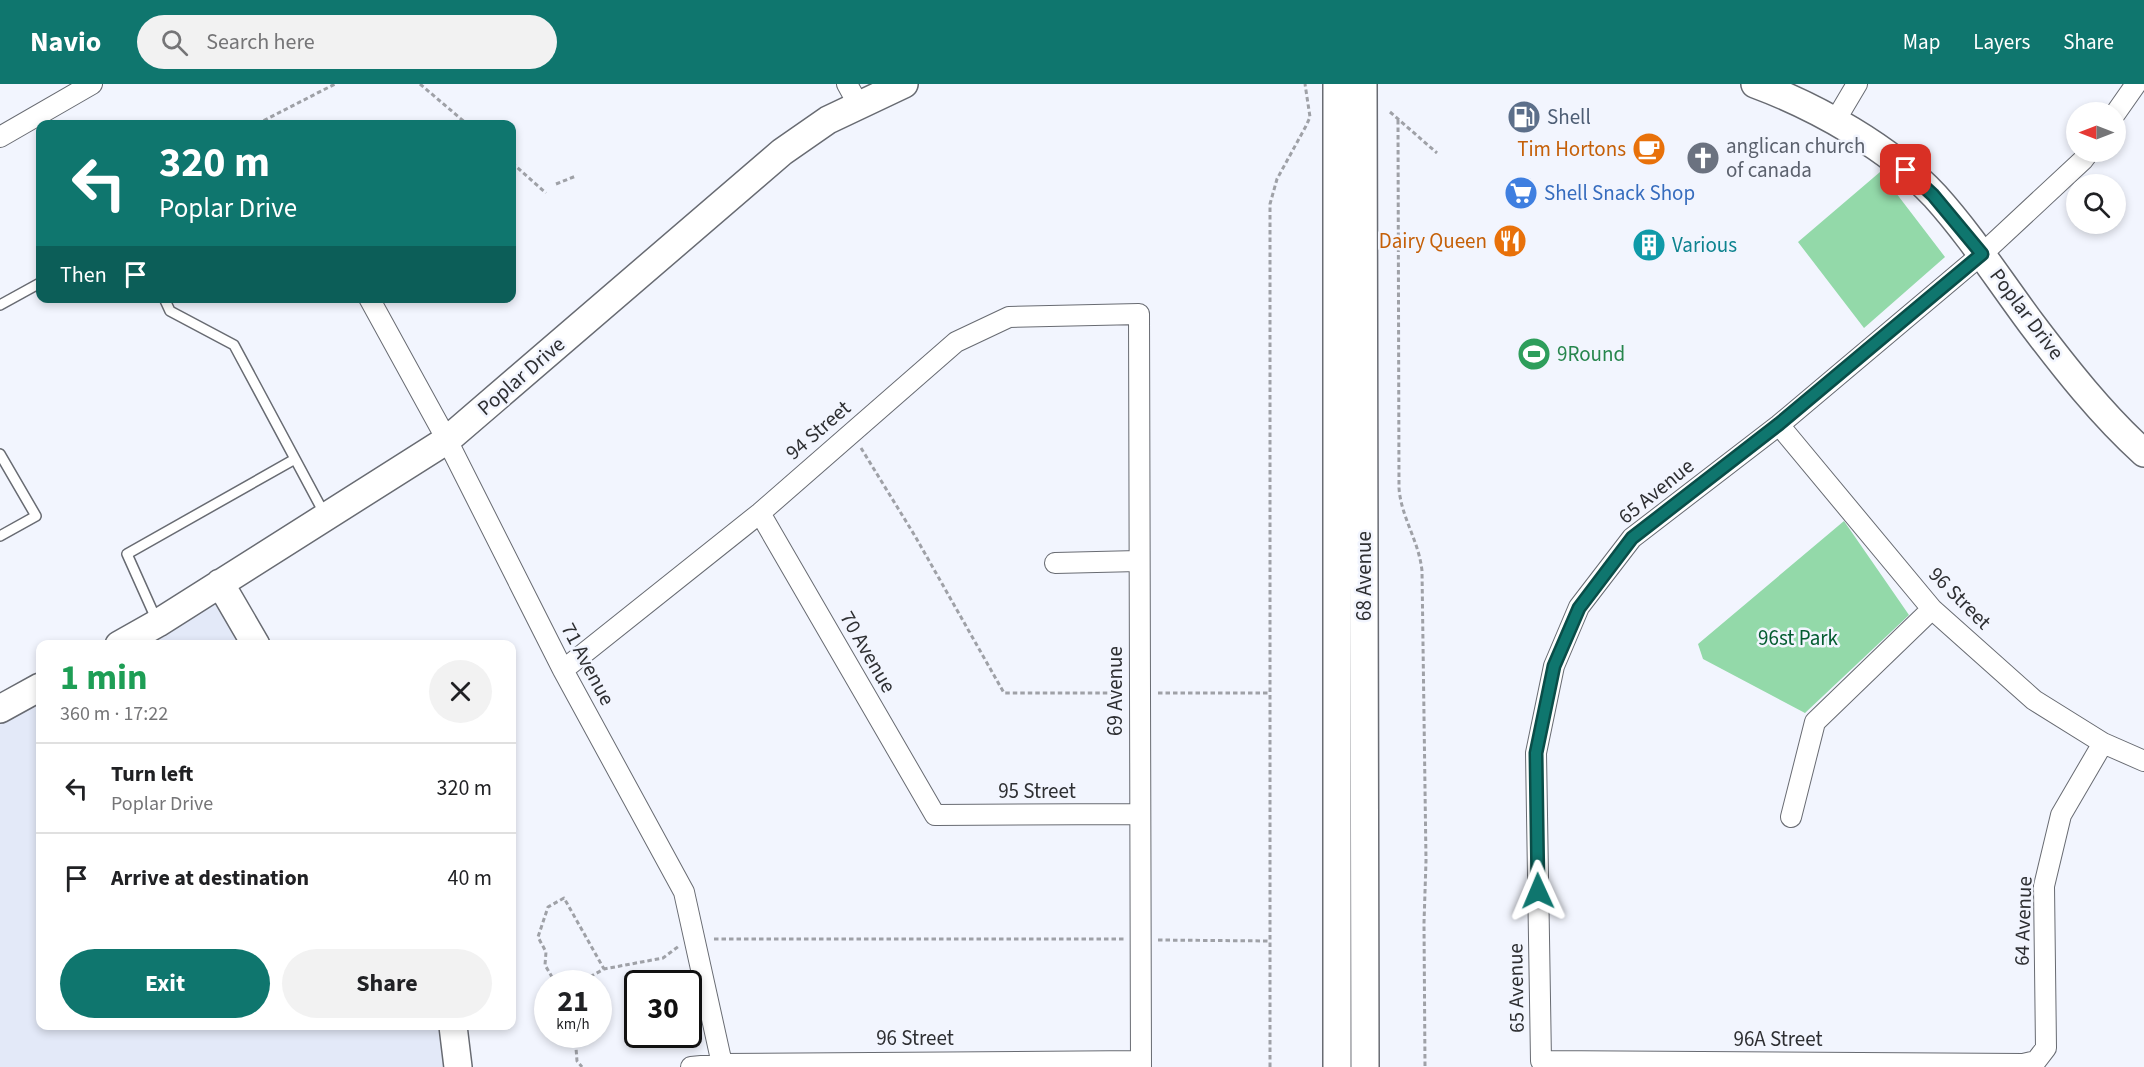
<!DOCTYPE html>
<html lang="en">
<head>
<meta charset="utf-8">
<style>
	:root { --surface:#fff; --page:#f2f2f2; --text:#202124; --muted:#757577; --line:#e0e0e0; --accent:#0f766e }
	body { margin:0; font-family:"Source Sans 3",sans-serif; background:var(--page); color:var(--text); height:100vh; display:flex; flex-direction:column; font-size:22px; white-space:nowrap }
	* { box-sizing:border-box; margin:0 }
	p { font-size:20px; color:var(--muted) }
	.icon { flex:none; width:33px; height:33px; fill:none; stroke:currentColor; stroke-width:2; stroke-linecap:round; stroke-linejoin:round }
	.map { position:relative; flex:1; overflow:hidden }
	.sheet { position:absolute; left:36px; top:556px; width:480px; height:390px; display:flex; flex-direction:column; background:var(--surface); border-radius:12px; box-shadow:0 3px 9px #0003 }
	.sheet>* { flex:none }
	.banner { position:absolute; left:36px; top:36px; width:480px; height:183px; border-radius:12px; box-shadow:0 3px 9px #0003; background:#0f766e; color:#fff; overflow:hidden }
	.needle { width:39px; rotate:270deg }
	.tools { position:absolute; left:2066px; top:18px; display:grid; gap:12px }
	.tools a { display:grid; place-items:center; width:60px; height:60px; border-radius:50%; background:var(--surface); box-shadow:0 3px 9px #0003; font-size:30px }
	.speed { position:absolute; left:534px; top:886px; display:flex; gap:12px; font-size:30px; font-weight:700; text-align:center }
	.speed>* { display:grid; place-content:center; width:78px; height:78px; border-radius:50%; background:var(--surface); box-shadow:0 3px 9px #0003; line-height:1 }
	.speed small { font-size:15px; font-weight:400 }
	.speed .limit { border:3px solid #111; border-radius:9px; background:#fff; color:#111 }
	.pin { position:absolute; display:grid; place-items:center; width:51px; height:51px; color:#fff; margin:-26px; border-radius:12px; box-shadow:0 3px 9px #0006 }
	.me { position:absolute; width:66px; margin:-33px; rotate:359deg; stroke-linejoin:round; filter:drop-shadow(0 0 4px #0008) }
	.turn { display:flex; align-items:center; gap:21px; height:126px; padding:0 24px; font-size:27px }
	.turn .icon { width:78px; height:78px; stroke-width:2.5 }
	.turn b { display:block; font-size:42px; line-height:51px }
	.then { display:flex; align-items:center; height:57px; padding:0 24px; background:#0003; gap:12px; font-size:22px }
	.round { display:grid; place-items:center; flex:none; width:63px; height:63px; border-radius:32px; background:var(--page) }
	.overview { display:flex; align-items:center; justify-content:space-between; height:102px; padding:0 24px }
	h1 { font-size:36px; font-weight:700; line-height:45px; color:#1e9e55 }
	.primary-button { display:flex; gap:12px; margin-top:auto; padding:12px 24px }
	.primary-button a { flex:1; height:69px; border-radius:36px; background:var(--accent); color:#fff; font-size:24px; font-weight:700; line-height:69px; text-align:center }
	.primary-button a+a { background:var(--page); color:var(--text) }
	ul { padding:0; list-style:none }
	li { display:flex; align-items:center; gap:18px; height:90px; padding:0 24px; border-top:2px solid var(--line) }
	li div { flex:1 }
	li b { display:block; font-size:22px }
	li em { font-style:normal }
	header { display:flex; align-items:center; gap:36px; box-sizing:border-box; height:84px; padding:0 30px; background:var(--accent); color:#fff }
	header strong { font-size:28px }
	nav { display:flex; gap:33px; margin-inline-start:auto; font-size:21px }
	.search { width:420px; height:54px; background:var(--page); display:flex; align-items:center; gap:15px; box-sizing:border-box; padding:0 21px; border-radius:33px; color:var(--muted); font-size:22px }
	.map>svg:first-child { display:block }
</style>
</head>
<body>
<header>
<strong>Navio</strong>
<div class="search"><svg class="icon" aria-label="search" viewBox="0 0 24 24"><circle cx="10" cy="10" r="6"/><path d="M15 15l6 6"/></svg>Search here</div>
<nav><a>Map</a><a>Layers</a><a>Share</a></nav>
</header>
<div class="map">
<svg width="2144" height="983" viewBox="0 0 2144 983">
	<rect width="100%" height="100%" fill="#f2f5fe"/>
	<!-- built -->
	<path fill="#e3e9f8" d="M 220,499 L 256,561 L 119,561 Z
		M 40,603 L 40,942 L 453,942 L 458,983 L 0,983 L 0,625 Z"/>
	<!-- green -->
	<path fill="#93d9a9" d="M 1880,88 L 1945,173 L 1864,244 L 1798,158 Z
		M 1844,437 L 1909,531 L 1805,629 L 1703,575 L 1698,560 Z"/>
	<g fill="none" stroke-linecap="round" stroke-linejoin="round">
		<defs>
			<path id="lane" d="M 164,214 L 170,227 L 234,261 L 324,429
				M 0,221 L 40,199
				M 0,370 L 36,432 L 0,452
				M 157,537 L 127,470 L 295,375"/>
			<path id="street" d="M 847,0 L 858,20
				M 2115,30 L 2136,0
				M 1835,37 L 1857,0
				M 0,53 L 92,0
				M 2089,68 L 2083,76 L 1982,170 L 1779,341 L 1632,454 L 1579,523 L 1554,582 L 1536,669 L 1541,977 L 2023,980 L 2036,977 L 2046,964 L 2044,802 L 2061,731 L 2103,659
				M 369,214 L 447,356 L 563,586 L 684,808 L 722,980
				M 1779,341 L 1932,525 L 2034,616 L 2103,659 L 2144,677
				M 760,429 L 935,731 L 1140,730
				M 1055,479 L 1138,477
				M 563,586 L 760,429 L 956,258 L 1009,233 L 1139,230 L 1141,983
				M 1791,733 L 1815,638 L 1932,525
				M 691,983 L 722,980 L 1141,977"/>
			<path id="secondary" d="M 1363,0 L 1365,983
				M 1755,0 C 1817,23 1890,64 1935,112 C 1971,152 1999,196 2031,239 C 2065,284 2102,331 2144,369
				M 220,499 L 256,561
				M 119,561 L 158,539 L 447,356 L 782,68 L 828,36 L 904,0
				M 0,625 L 40,603
				M 453,942 L 458,983
				M 1337,983 L 1337,0"/>
		</defs>
		<!-- lane casing -->
		<use href="#lane" stroke="#686b72" stroke-width="12"/>
		<!-- street casing -->
		<use href="#street" stroke="#686b72" stroke-width="22"/>
		<!-- secondary casing -->
		<use href="#secondary" stroke="#686b72" stroke-width="30"/>
		<!-- path -->
		<path stroke="#9fa1a7" stroke-width="3" stroke-dasharray="4.5 3" stroke-linecap="butt" d="M 420,0 L 467,40
			M 1390,28 L 1437,69
			M 1398,36 L 1399,404 C 1401,433 1419,457 1422,487 L 1426,777 L 1424,839 L 1425,983
			M 257,40 L 335,0
			M 512,79 L 546,109
			M 556,100 L 576,92
			M 861,364 L 915,452 L 1004,609 L 1121,609
			M 1158,609 L 1270,609
			M 714,855 L 1124,855
			M 1158,856 L 1270,857
			M 556,900 L 545,881 L 546,868 L 538,853 L 548,823 L 564,814 L 604,885
			M 577,900 L 604,885 L 663,874 L 679,862
			M 575,951 L 577,977 L 582,983
			M 1270,983 L 1270,120 L 1277,95 L 1306,42 L 1310,33 L 1305,0"/>
		<!-- lane -->
		<use href="#lane" stroke="#fff" stroke-width="9"/>
		<!-- street -->
		<use href="#street" stroke="#fff" stroke-width="20"/>
		<!-- secondary -->
		<use href="#secondary" stroke="#fff" stroke-width="27"/>
	</g>
	<g fill="none" stroke-linecap="round" stroke-linejoin="round">
		<defs>
			<path id="route" d="M 1538,807 L 1536,669 L 1554,582 L 1579,524 L 1632,454 L 1779,340 L 1982,170 L 1933,111 L 1906,86"/>
		</defs>
		<!-- route casing -->
		<use href="#route" stroke="#0a4d48" stroke-width="15"/>
		<!-- route -->
		<use href="#route" stroke="#0f766e" stroke-width="10"/>
	</g>
	<!-- icons -->
	<defs>
		<symbol id="fuel-disc" viewBox="-11 -11 22 22"><circle r="9.5" fill="#5c6f8a" stroke="#f2f5fe"/><path d="M-5.5-6h7V0h2V4h1.3V-2.5L3-4.5l.8-.8L6-3V5H2.5V1h-1V6h-7ZM-4.2-4.7v3.2H.2V-4.7Z" fill="#fff"/></symbol>
		<symbol id="cafe-disc" viewBox="-11 -11 22 22"><circle r="9.5" fill="#e8710a" stroke="#f2f5fe"/><path d="M-5.5-4.5H6V0H3Q3 3.5 0 3.5H-2.5Q-5.5 3.5-5.5 0ZM3-3.2v2h1.7v-2ZM-6 4.5H4V6H-6Z" fill="#fff"/></symbol>
		<symbol id="church-disc" viewBox="-11 -11 22 22"><circle r="9.5" fill="#6b7280" stroke="#f2f5fe"/><path d="M-1.2-6h2.4v3.5h3.3v2.4h-3.3V6h-2.4V-.1h-3.3v-2.4h3.3Z" fill="#fff"/></symbol>
		<symbol id="supermarket-disc" viewBox="-11 -11 22 22"><circle r="9.5" fill="#3f7fe0" stroke="#f2f5fe"/><path d="M-6-5.5h2.5l.6 2H6L4.5 2H-2.5L-4.4-4H-6ZM-1.5 3.2a1.3 1.3 0 1 0 .1 0ZM3 3.2a1.3 1.3 0 1 0 .1 0Z" fill="#fff"/></symbol>
		<symbol id="restaurant-disc" viewBox="-11 -11 22 22"><circle r="9.5" fill="#e8710a" stroke="#f2f5fe"/><path d="M-5-6h1v4h1v-4h1v4h1v-4h1v5L-1.5 .5V6h-2V.5L-5-1ZM5-6V6H3V1.5H1.5Q1.5-4 5-6Z" fill="#fff"/></symbol>
		<symbol id="building-disc" viewBox="-11 -11 22 22"><circle r="9.5" fill="#0f9aa8" stroke="#f2f5fe"/><path d="M-4-6H4V6H1V3H-1V6H-4ZM-2.5-4.3h1.7v1.8h-1.7ZM.8-4.3h1.7v1.8H.8ZM-2.5-1h1.7V.8h-1.7ZM.8-1h1.7V.8H.8Z" fill="#fff"/></symbol>
		<symbol id="stadium-disc" viewBox="-11 -11 22 22"><circle r="9.5" fill="#2e9e5b" stroke="#f2f5fe"/><path d="M0-5a6.5 5 0 1 0 0 10a6.5 5 0 1 0 0-10ZM-3.5-1.8h7v3.6h-7Z" fill="#fff"/></symbol>
	</defs>
	<g fill-rule="evenodd">
		<use href="#fuel-disc" x="1505" y="14" width="38" height="38"/>
		<use href="#cafe-disc" x="1630" y="46" width="38" height="38"/>
		<use href="#church-disc" x="1684" y="55" width="38" height="38"/>
		<use href="#supermarket-disc" x="1502" y="90" width="38" height="38"/>
		<use href="#restaurant-disc" x="1491" y="138" width="38" height="38"/>
		<use href="#building-disc" x="1630" y="142" width="38" height="38"/>
		<use href="#stadium-disc" x="1515" y="251" width="38" height="38"/>
	</g>
	<g text-anchor="middle" stroke-width="5" stroke-linejoin="round" paint-order="stroke">
		<!-- service labels -->
		<g font-size="21" fill="#4e5e75" stroke="#f2f5fe" text-anchor="start">
			<text x="1547" y="40">Shell</text>
		</g>
		<!-- worship labels -->
		<g font-size="21" fill="#5b616d" stroke="#f2f5fe" text-anchor="start">
			<text x="1726" y="69">anglican church<tspan x="1726" dy="24">of canada</tspan></text>
		</g>
		<!-- food labels -->
		<g font-size="21" fill="#c56008" stroke="#f2f5fe" text-anchor="end">
			<text x="1626" y="72">Tim Hortons</text>
			<text x="1487" y="164">Dairy Queen</text>
		</g>
		<!-- shop labels -->
		<g font-size="21" fill="#366cbe" stroke="#f2f5fe" text-anchor="start">
			<text x="1544" y="116">Shell Snack Shop</text>
		</g>
		<!-- culture labels -->
		<g font-size="21" fill="#0d838f" stroke="#f2f5fe" text-anchor="start">
			<text x="1672" y="168">Various</text>
		</g>
		<!-- street labels -->
		<g font-size="21" fill="#2e2f32" stroke="#f2f5fe">
			<text transform="translate(2027 230) rotate(53)" y="7">Poplar Drive</text>
			<text transform="translate(521 292) rotate(-41)" y="7">Poplar Drive</text>
			<text transform="translate(818 346) rotate(-41)" y="7">94 Street</text>
			<text transform="translate(1656 407) rotate(-39)" y="7">65 Avenue</text>
			<text transform="translate(1364 492) rotate(-90)" y="7">68 Avenue</text>
			<text transform="translate(1960 514) rotate(45)" y="7">96 Street</text>
			<text transform="translate(868 568) rotate(60)" y="7">70 Avenue</text>
			<text transform="translate(588 580) rotate(62)" y="7">71 Avenue</text>
			<text transform="translate(1115 607) rotate(-90)" y="7">69 Avenue</text>
			<text x="1037" y="714">95 Street</text>
			<text transform="translate(2023 837) rotate(-88)" y="7">64 Avenue</text>
			<text transform="translate(1516 904) rotate(-91)" y="7">65 Avenue</text>
			<text x="915" y="961">96 Street</text>
			<text x="1778" y="962">96A Street</text>
		</g>
		<!-- leisure labels -->
		<g font-size="21" fill="#27864d" stroke="#f2f5fe" text-anchor="start">
			<text x="1557" y="277">9Round</text>
		</g>
		<!-- park labels -->
		<g font-size="21" fill="#045c30" stroke="#f2f5fe">
			<text x="1798" y="561">96st Park</text>
		</g>
	</g>
</svg>
<div class="tools">
<a><svg class="needle" viewBox="-14 -14 28 28"><path d="M0-13l5 13h-10z" fill="#e53935"/><path d="M0 13l5-13h-10z" fill="#757577"/></svg></a>
<a><svg class="icon" aria-label="search" viewBox="0 0 24 24"><circle cx="10" cy="10" r="6"/><path d="M15 15l6 6"/></svg></a>
</div>
<div class="speed"><div>21<small>km/h</small></div><div class="limit">30</div></div>
<div class="pin" style="left:1906px;top:86px;background:#d93025"><svg class="icon" aria-label="arrive" viewBox="0 0 24 24"><path d="M6 21V4h12l-3 4 3 4H6"/></svg></div>
<svg class="me" style="left:1538px;top:807px" viewBox="-20 -20 40 40"><path d="M0-17L14 15 0 8-14 15z" fill="#0f766e" stroke="#fff" stroke-width="4"/></svg>
<div class="banner">
<div class="turn"><svg class="icon" aria-label="left" viewBox="0 0 24 24"><path d="M17 20v-9H6M10 6l-5 5 5 5"/></svg><div><b>320 m</b>Poplar Drive</div></div>
<div class="then">Then<svg class="icon" aria-label="arrive" viewBox="0 0 24 24"><path d="M6 21V4h12l-3 4 3 4H6"/></svg></div>
</div>
<section class="sheet">
<div class="overview"><div><h1>1 min</h1><p>360 m · 17:22</p></div><a class="round"><svg class="icon" aria-label="close" viewBox="0 0 24 24"><path d="M6 6l12 12M18 6L6 18"/></svg></a></div>
<ul>
<li><svg class="icon" aria-label="left" viewBox="0 0 24 24"><path d="M17 20v-9H6M10 6l-5 5 5 5"/></svg><div><b>Turn left</b><p>Poplar Drive</p></div><em>320 m</em></li>
<li><svg class="icon" aria-label="arrive" viewBox="0 0 24 24"><path d="M6 21V4h12l-3 4 3 4H6"/></svg><div><b>Arrive at destination</b></div><em>40 m</em></li>
</ul>
<div class="primary-button"><a>Exit</a><a>Share</a></div>
</section>
</div>
</body>
</html>
